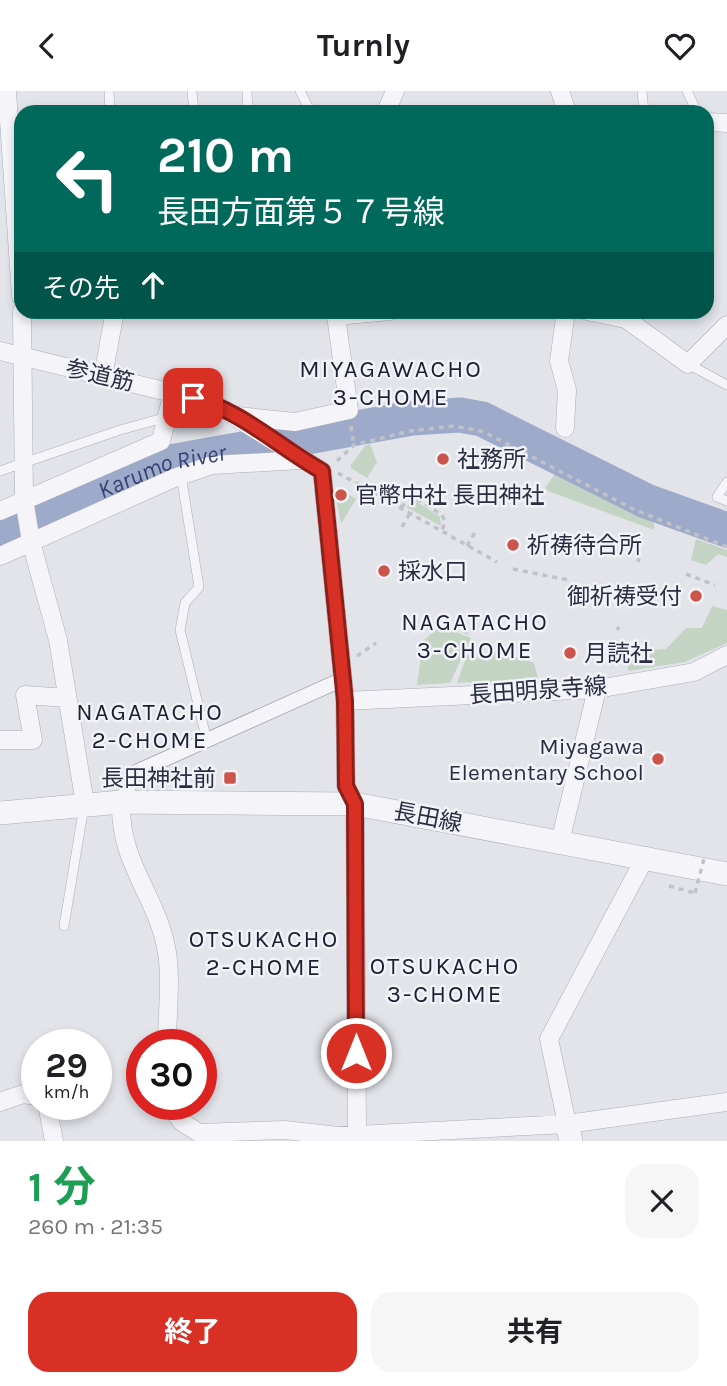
<!DOCTYPE html>
<html lang="ja">
<head>
<meta charset="utf-8">
<style>
	:root { --surface:#fff; --page:#f6f6f6; --text:#202124; --muted:#757577; --accent:#d93025 }
	body { margin:0; font-family:Karla,"Noto Sans JP",sans-serif; background:var(--page); color:var(--text); height:100vh; display:flex; flex-direction:column; font-size:26px; white-space:nowrap }
	* { box-sizing:border-box; margin:0 }
	p { font-size:23px; color:var(--muted) }
	.icon { flex:none; width:38px; height:38px; fill:none; stroke:currentColor; stroke-width:2; stroke-linecap:round; stroke-linejoin:round }
	.map { position:relative; height:1050px; overflow:hidden }
	.side { display:flex; flex-direction:column; background:var(--surface); flex:1 }
	.side>* { flex:none }
	.top-card { position:absolute; left:14px; top:14px; width:700px; height:214px; border-radius:21px; box-shadow:0 4px 10px #0003; background:#00695c; color:#fff; overflow:hidden }
	.speed { position:absolute; left:21px; top:938px; display:flex; gap:14px; font-size:35px; font-weight:700; text-align:center }
	.speed>* { display:grid; place-content:center; width:91px; height:91px; border-radius:50%; background:var(--surface); box-shadow:0 4px 10px #0003; line-height:1 }
	.speed small { font-size:18px; font-weight:400 }
	.speed .limit { border:10px solid #d22; background:#fff; color:#111 }
	.pin { position:absolute; display:grid; place-items:center; width:60px; height:60px; color:#fff; margin:-30px; border-radius:14px; box-shadow:0 4px 10px #0006 }
	.me { position:absolute; width:77px; margin:-38px; rotate:0deg; stroke-linejoin:round; filter:drop-shadow(0 0 5px #0008) }
	.turn { display:flex; align-items:center; gap:24px; height:147px; padding:0 28px; font-size:32px }
	.turn .icon { width:91px; height:91px; stroke-width:2.5 }
	.turn b { display:block; font-size:49px; line-height:60px }
	.then { display:flex; align-items:center; height:66px; padding:0 28px; background:#0003; gap:14px; font-size:26px }
	.round { display:grid; place-items:center; flex:none; width:74px; height:74px; border-radius:21px; background:var(--page) }
	.summary { display:flex; align-items:center; justify-content:space-between; height:119px; padding:0 28px }
	h1 { font-size:42px; font-weight:700; line-height:52px; color:#1e9e55 }
	.cta { display:flex; gap:14px; margin-top:auto; padding:14px 28px }
	.cta a { flex:1; height:80px; border-radius:21px; background:var(--accent); color:#fff; font-size:28px; font-weight:700; line-height:80px; text-align:center }
	.cta a+a { background:var(--page); color:var(--text) }
	header { display:flex; justify-content:space-between; align-items:center; height:91px; padding:0 28px; background:var(--surface); font-size:32px; font-weight:700 }
	.map>svg:first-child { display:block }
</style>
</head>
<body>
<header><svg class="icon" aria-label="back" viewBox="0 0 24 24"><path d="M15 5l-7 7 7 7"/></svg>Turnly<svg class="icon" aria-label="heart" viewBox="0 0 24 24"><path d="M12 20l-8-8c-3-5 5-10 8-4 3-6 11-1 8 4z"/></svg></header>
<div class="map">
<svg width="727" height="1050" viewBox="0 0 727 1050">
	<rect width="100%" height="100%" fill="#e2e4ea"/>
	<!-- green -->
	<path fill="#c4d4c4" d="M 370,353 L 377,371 L 367,387 L 351,377 L 351,374 L 365,355 Z
		M 556,381 L 654,430 L 654,439 L 548,400 L 545,397 Z
		M 341,399 L 356,408 L 341,433 L 336,407 Z
		M 414,409 L 440,426 L 441,435 L 406,416 Z
		M 696,448 L 727,459 L 727,466 L 718,463 L 706,474 L 691,469 Z
		M 712,515 L 727,519 L 727,552 L 685,571 L 628,580 L 627,561 L 666,558 L 686,537 L 702,537 Z
		M 440,535 L 471,547 L 450,592 L 417,594 L 423,550 Z
		M 492,558 L 534,572 L 538,588 L 535,592 L 479,596 L 468,591 L 457,592 L 467,564 L 486,569 Z"/>
	<g fill="none" stroke-linecap="round" stroke-linejoin="round">
		<!-- river -->
		<path stroke="#9eaac9" stroke-width="35" id="s1" d="M 0,444 L 165,372 L 412,327 L 460,324 L 482,328 L 646,410 L 727,439"/>
		<defs>
			<path id="service" d="M 109,0 L 110,21
				M 192,0 L 194,21
				M 247,0 L 248,21
				M 300,0 L 310,20
				M 642,0 L 644,21
				M 687,0 L 697,21
				M 688,273 L 727,294
				M 0,380 L 120,339 L 167,326
				M 181,384 L 199,496 L 185,512 L 180,539 L 207,650
				M 727,391 L 717,406 L 727,410
				M 64,835 L 84,715"/>
			<path id="pedestrian" d="M 121,711 L 136,681 L 343,588"/>
			<path id="minor" d="M 7,0 L 21,205
				M 560,0 L 567,21
				M 386,21 L 395,0
				M 707,31 L 727,32
				M 22,220 L 24,408 L 31,451 L 58,549 L 85,713
				M 587,220 L 626,228 L 688,273 L 727,234
				M 0,260 L 213,312 L 322,380 L 345,610 L 346,695 L 355,713 L 357,1045
				M 103,285 L 115,220
				M 238,325 L 295,331 L 349,319 L 336,225 L 390,220
				M 565,337 L 567,299 L 559,270 L 566,220
				M 0,420 L 161,350 L 173,301
				M 0,465 L 174,387 L 212,374 L 301,369
				M 345,610 L 597,598 L 694,581 L 727,564
				M 0,649 L 33,649 L 25,604 L 67,607
				M 121,711 C 119,771 155,802 166,856 C 172,883 167,924 167,954
				M 560,751 L 597,598
				M 0,1011 L 23,1003 L 37,1005
				M 47,1013 L 54,1050
				M 168,1013 L 182,1031 L 199,1042 L 285,1039 L 338,1045 L 567,1033 L 727,1011
				M 567,1033 L 549,948 L 646,765"/>
			<path id="tertiary" d="M 0,722 L 121,711 L 355,713 L 727,783
				M 567,1033 L 571,1050"/>
		</defs>
		<!-- service casing -->
		<use href="#service" stroke="#abadb8" stroke-width="10"/>
		<!-- pedestrian casing -->
		<use href="#pedestrian" stroke="#abadb8" stroke-width="16"/>
		<!-- minor casing -->
		<use href="#minor" stroke="#abadb8" stroke-width="19"/>
		<!-- tertiary casing -->
		<use href="#tertiary" stroke="#abadb8" stroke-width="24"/>
		<!-- path -->
		<path stroke="#c0c1c9" stroke-width="3.5" stroke-dasharray="5 5" stroke-linecap="butt" d="M 351,335 L 354,354
			M 337,370 L 354,354 L 410,340 L 454,335 L 484,341 L 633,418 L 727,456
			M 338,382 L 497,471
			M 401,416 L 414,406 L 442,424 L 445,430 L 442,440
			M 402,436 L 410,422
			M 467,455 L 476,440
			M 638,471 L 639,467
			M 513,478 L 568,489
			M 686,483 L 715,494
			M 454,536 L 471,543
			M 617,539 L 619,536
			M 357,565 L 376,552
			M 669,795 L 695,802"/>
		<!-- service -->
		<use href="#service" stroke="#f5f5f9" stroke-width="9"/>
		<!-- pedestrian -->
		<use href="#pedestrian" stroke="#f5f5f9" stroke-width="14"/>
		<!-- minor -->
		<use href="#minor" stroke="#f5f5f9" stroke-width="18"/>
		<!-- tertiary -->
		<use href="#tertiary" stroke="#f5f5f9" stroke-width="23"/>
		<!-- path-bridge -->
		<path stroke="#c0c1c9" stroke-width="3.5" stroke-dasharray="5 5" stroke-linecap="butt" d="M 695,802 L 705,764"/>
	</g>
	<g fill="none" stroke-linecap="round" stroke-linejoin="round">
		<defs>
			<path id="route" d="M 193,307 C 241,319 279,356 322,380 L 345,610 L 346,695 L 355,713 L 356,962"/>
		</defs>
		<!-- route casing -->
		<use href="#route" stroke="#8d1f18" stroke-width="18"/>
		<!-- route -->
		<use href="#route" stroke="#d93025" stroke-width="12"/>
	</g>
	<!-- markers -->
	<g fill="#cb544b" stroke="#f2f3f8" stroke-width="2.5">
		<circle cx="443" cy="368" r="7"/>
		<circle cx="341" cy="404" r="7"/>
		<circle cx="513" cy="454" r="7"/>
		<circle cx="384" cy="480" r="7"/>
		<circle cx="696" cy="505" r="7"/>
		<circle cx="570" cy="562" r="7"/>
		<circle cx="658" cy="668" r="7"/>
		<rect x="223" y="680" width="14" height="14" rx="3.5"/>
	</g>
	<g text-anchor="middle" stroke-width="5" stroke-linejoin="round" paint-order="stroke">
		<!-- street labels -->
		<g font-size="23" fill="#2b2e42" stroke="#f2f3f8">
			<text transform="translate(100 284) rotate(13)" y="8">参道筋</text>
			<text transform="translate(538 599) rotate(-4)" y="8">長田明泉寺線</text>
			<text transform="translate(428 726) rotate(11)" y="8">長田線</text>
		</g>
		<!-- poi labels -->
		<g font-size="23" fill="#2b2e42" stroke="#f2f3f8" text-anchor="start">
			<text x="457" y="376">社務所</text>
			<text x="355" y="412">官幣中社 長田神社</text>
			<text x="527" y="462">祈祷待合所</text>
			<text x="398" y="488">採水口</text>
			<text x="682" y="513" text-anchor="end">御祈祷受付</text>
			<text x="584" y="570">月読社</text>
			<text x="644" y="663" text-anchor="end">Miyagawa<tspan x="644" dy="26">Elementary School</tspan></text>
			<text x="216" y="695" text-anchor="end">長田神社前</text>
		</g>
		<!-- neighbourhood labels -->
		<g font-size="24" letter-spacing="2" fill="#1d1f33" stroke="#f2f3f8">
			<text x="391" y="286">MIYAGAWACHO<tspan x="391" dy="28">3-CHOME</tspan></text>
			<text x="475" y="539">NAGATACHO<tspan x="475" dy="28">3-CHOME</tspan></text>
			<text x="150" y="629">NAGATACHO<tspan x="150" dy="28">2-CHOME</tspan></text>
			<text x="264" y="856">OTSUKACHO<tspan x="264" dy="28">2-CHOME</tspan></text>
			<text x="445" y="883">OTSUKACHO<tspan x="445" dy="28">3-CHOME</tspan></text>
		</g>
		<!-- water labels -->
		<g font-size="24" font-style="italic" fill="#364475" stroke="#f2f3f8">
			<text dy="8" stroke="none"><textPath href="#s1" startOffset="175">Karumo River</textPath></text>
		</g>
	</g>
</svg>
<div class="speed"><div>29<small>km/h</small></div><div class="limit">30</div></div>
<div class="pin" style="left:193px;top:307px;background:#d93025"><svg class="icon" aria-label="arrive" viewBox="0 0 24 24"><path d="M6 21V4h12l-3 4 3 4H6"/></svg></div>
<svg class="me" style="left:356px;top:962px" viewBox="-20 -20 40 40"><circle r="17" fill="#d93025" stroke="#fff" stroke-width="3"/><path d="M0-11L8 9 0 5-8 9z" fill="#fff"/></svg>
<div class="top-card">
<div class="turn"><svg class="icon" aria-label="left" viewBox="0 0 24 24"><path d="M17 20v-9H6M10 6l-5 5 5 5"/></svg><div><b>210 m</b>長田方面第５７号線</div></div>
<div class="then">その先<svg class="icon" aria-label="ahead" viewBox="0 0 24 24"><path d="M12 20V5M6 11l6-6 6 6"/></svg></div>
</div>
</div>
<section class="side">
<div class="summary"><div><h1>1 分</h1><p>260 m · 21:35</p></div><a class="round"><svg class="icon" aria-label="close" viewBox="0 0 24 24"><path d="M6 6l12 12M18 6L6 18"/></svg></a></div>
<div class="cta"><a>終了</a><a>共有</a></div>
</section>
</body>
</html>
